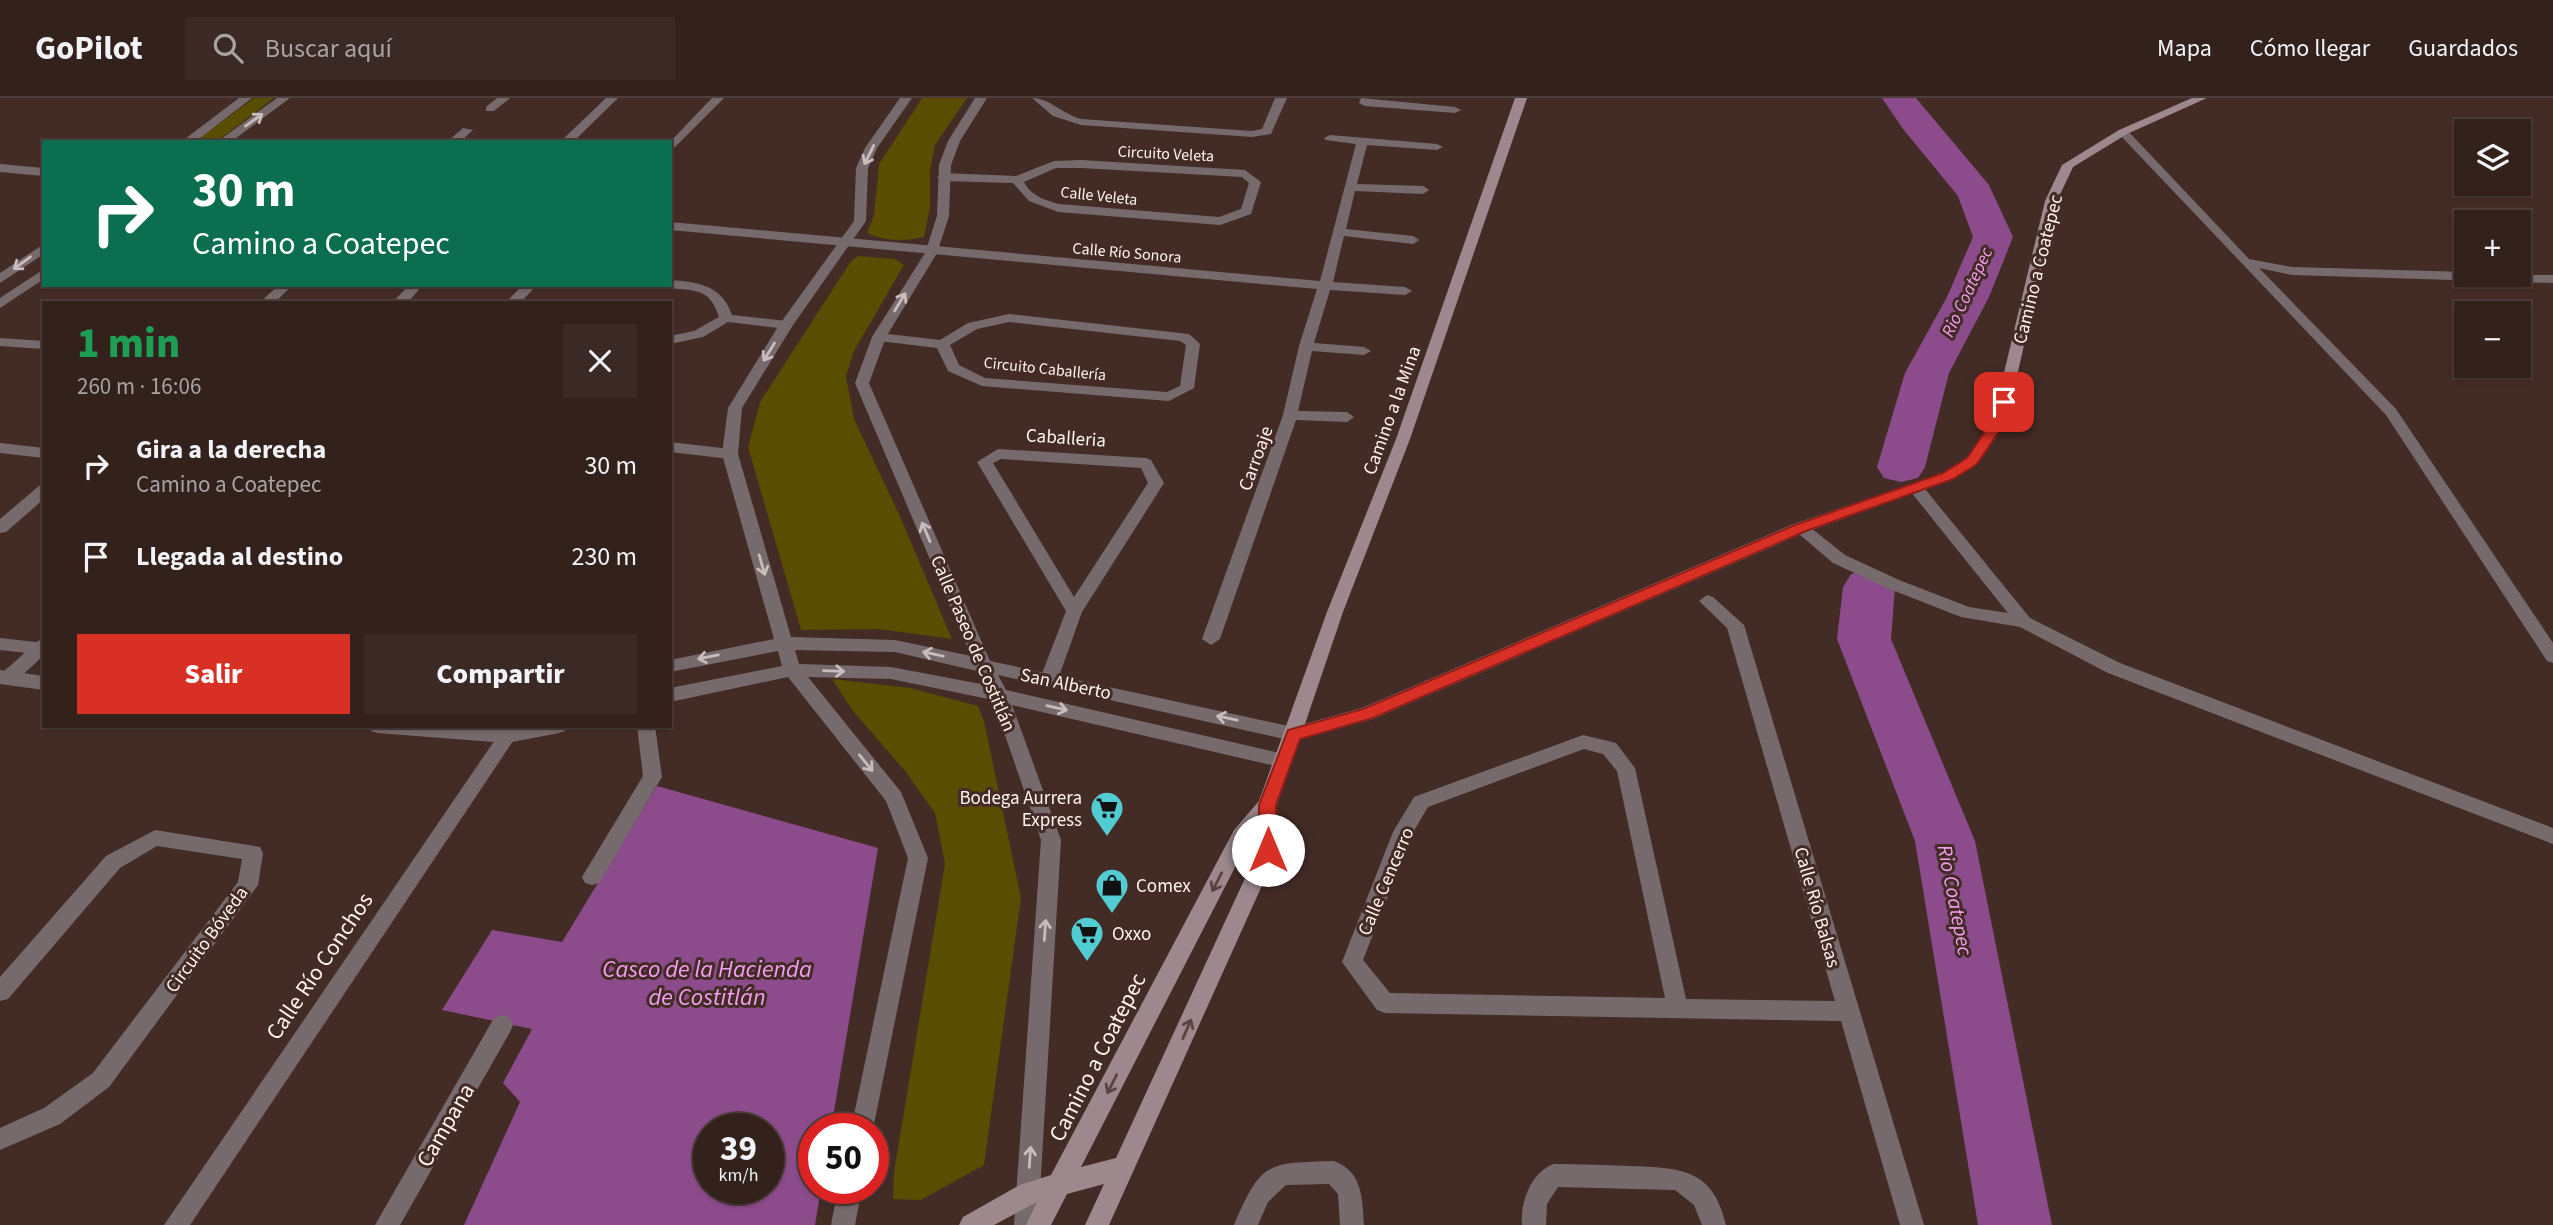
<!DOCTYPE html>
<html lang="es">
<head>
<meta charset="utf-8">
<style>
	:root { --surface:#33211c; --page:#3b2925; --text:#f1f3f6; --muted:#a9a3a3; --line:#4e3e3b; --accent:#d93025 }
	body { margin:0; font-family:"Source Sans 3",sans-serif; background:var(--page); color:var(--text); height:100vh; display:flex; flex-direction:column; font-size:26px; white-space:nowrap }
	* { box-sizing:border-box; margin:0 }
	p { font-size:23px; color:var(--muted) }
	.icon { flex:none; width:38px; height:38px; fill:none; stroke:currentColor; stroke-width:2; stroke-linecap:round; stroke-linejoin:round }
	.map { position:relative; flex:1; overflow:hidden }
	.drawer { position:absolute; left:42px; top:203px; width:630px; height:427px; display:flex; flex-direction:column; background:var(--surface); border-radius:0px; box-shadow:0 2px 5px #0004,0 0 0 2px var(--line) }
	.drawer>* { flex:none }
	.guide { position:absolute; left:42px; top:42px; width:630px; height:147px; border-radius:0px; box-shadow:0 2px 5px #0004,0 0 0 2px var(--line); background:#0b6e4f; color:#fff; overflow:hidden }
	.controls { position:absolute; left:2454px; top:21px; display:grid; gap:14px }
	.controls a { display:grid; place-items:center; width:77px; height:77px; border-radius:0px; background:var(--surface); box-shadow:0 2px 5px #0004,0 0 0 2px var(--line); font-size:35px }
	.speed { position:absolute; left:693px; top:1015px; display:flex; gap:14px; font-size:35px; font-weight:700; text-align:center }
	.speed>* { display:grid; place-content:center; width:91px; height:91px; border-radius:50%; background:var(--surface); box-shadow:0 2px 5px #0004,0 0 0 2px var(--line); line-height:1 }
	.speed small { font-size:18px; font-weight:400 }
	.speed .limit { border:10px solid #d22; background:#fff; color:#111 }
	.pin { position:absolute; display:grid; place-items:center; width:60px; height:60px; color:#fff; margin:-30px; border-radius:14px; box-shadow:0 4px 10px #0006 }
	.me { position:absolute; width:77px; margin:-38px; rotate:0deg; stroke-linejoin:round; filter:drop-shadow(0 0 5px #0008) }
	.turn { display:flex; align-items:center; gap:24px; height:147px; padding:0 35px; font-size:32px }
	.turn .icon { width:91px; height:91px; stroke-width:2.5 }
	.turn b { display:block; font-size:49px; line-height:60px }
	.round { display:grid; place-items:center; flex:none; width:74px; height:74px; border-radius:0px; background:var(--page) }
	.headline { display:flex; align-items:center; justify-content:space-between; height:119px; padding:0 35px }
	h1 { font-size:42px; font-weight:800; line-height:52px; color:#1e9e55 }
	.button { display:flex; gap:14px; margin-top:auto; padding:14px 35px }
	.button a { flex:1; height:80px; border-radius:0px; background:var(--accent); color:#fff; font-size:28px; font-weight:800; line-height:80px; text-align:center }
	.button a+a { background:var(--page); color:var(--text) }
	ul { padding:0; list-style:none }
	li { display:flex; align-items:center; gap:21px; height:91px; padding:0 35px }
	li div { flex:1 }
	li b { display:block; font-size:26px }
	li em { font-style:normal }
	header { display:flex; align-items:center; gap:42px; box-sizing:border-box; height:98px; padding:0 35px; background:var(--surface); border-bottom:2px solid var(--line) }
	header strong { font-size:33px }
	nav { display:flex; gap:38px; margin-inline-start:auto; font-size:24px }
	.search { width:490px; height:63px; background:var(--page); display:flex; align-items:center; gap:18px; box-sizing:border-box; padding:0 24px; border-radius:0px; color:var(--muted); font-size:26px }
	.map>svg:first-child { display:block }
</style>
</head>
<body>
<header>
<strong>GoPilot</strong>
<div class="search"><svg class="icon" aria-label="search" viewBox="0 0 24 24"><circle cx="10" cy="10" r="6"/><path d="M15 15l6 6"/></svg>Buscar aquí</div>
<nav><a>Mapa</a><a>Cómo llegar</a><a>Guardados</a></nav>
</header>
<div class="map">
<svg width="2553" height="1127" viewBox="0 0 2553 1127">
	<rect width="100%" height="100%" fill="#442c26"/>
	<!-- green -->
	<path fill="#584d00" d="M 254,0 L 274,0 L 216,44 L 194,44 Z
		M 922,0 L 967,0 L 935,47 L 930,72 L 930,109 L 924,139 C 904,143 886,144 867,135 L 874,117 L 879,66 Z
		M 858,158 L 895,161 L 904,167 L 854,253 L 846,278 L 854,321 L 899,416 L 952,541 L 879,531 L 801,532 L 748,349 L 760,304 L 851,163 Z
		M 832,581 L 910,590 L 978,608 L 984,623 L 1021,800 L 984,1067 L 921,1102 L 893,1101 L 894,1074 L 945,766 L 935,715 L 905,673 L 853,613 Z"/>
	<!-- water -->
	<path fill="#8c4b8b" fill-rule="evenodd" d="M 657,688 L 878,750 L 831,1031 L 814,1031 L 814,1090 L 821,1090 L 815,1127 L 464,1127 L 520,1004 L 503,985 L 532,931 L 442,912 L 492,832 L 562,844 ZM 709,1031 L 768,1031 L 768,1090 L 709,1090 Z"/>
	<g fill="none" stroke-linecap="round" stroke-linejoin="round">
		<!-- river -->
		<path fill="#8c4b8b" fill-rule="evenodd" d="M 1882,0 L 1916,0 L 1989,87 L 2013,139 L 1989,199 L 1949,275 L 1925,369 L 1918,380 L 1901,384 L 1884,380 L 1877,369 L 1905,275 L 1947,199 L 1973,139 L 1958,98 L 1903,31 Z
			M 1869,471 L 1887,476 L 1895,489 L 1891,541 L 1975,743 L 2052,1127 L 1978,1127 L 1915,743 L 1837,541 L 1843,489 L 1851,476 Z"/>
		<!-- minor -->
		<path fill="#776a6d" fill-rule="evenodd" d="M 497,0 L 510,0 L 494,13 L 486,13 L 486,9 Z
			M 606,0 L 618,0 L 573,44 L 560,44 Z
			M 712,0 L 724,0 L 670,54 L 670,44 Z
			M 1032,0 C 1049,0 1063,16 1081,21 L 1252,33 L 1262,31 L 1275,0 L 1287,0 L 1271,36 L 1252,39 L 1081,27 L 1053,18 Z
			M 1361,0 L 1455,9 L 1461,12 L 1455,15 L 1365,8 L 1359,5 Z
			M 463,30 L 473,32 L 460,44 L 447,44 Z
			M 2119,32 L 2127,32 L 2249,161 L 2292,169 L 2466,174 L 2466,177 L 2553,177 L 2553,185 L 2292,177 L 2259,170 L 2396,311 L 2553,545 L 2553,565 L 2547,563 L 2386,317 L 2119,36 Z
			M 1330,37 L 1437,46 L 1443,49 L 1437,52 L 1367,47 L 1357,86 L 1423,88 L 1429,92 L 1423,96 L 1355,93 L 1346,131 L 1413,138 L 1419,142 L 1413,146 L 1344,138 L 1333,184 L 1405,189 L 1412,193 L 1405,197 L 1330,192 L 1314,245 L 1364,249 L 1371,253 L 1364,257 L 1312,253 L 1298,313 L 1347,314 L 1354,319 L 1347,324 L 1296,322 L 1220,541 L 1211,547 L 1202,541 L 1283,317 L 1299,248 L 1317,191 L 670,132 L 670,124 L 1320,183 L 1356,46 L 1326,42 L 1324,40 Z
			M 264,40 L 276,42 L 278,44 L 259,44 Z
			M 1081,62 L 1245,72 L 1261,84 L 1251,116 L 1220,127 L 1058,114 L 1029,103 L 1013,85 L 943,83 L 937,79 L 943,75 L 1016,78 L 1054,63 ZM 1056,70 L 1081,70 L 1242,79 L 1249,85 L 1241,111 L 1219,119 L 1059,106 C 1045,102 1031,98 1024,84 Z
			M 0,66 L 44,70 L 44,78 L 0,74 Z
			M 670,182 C 698,184 722,187 732,217 L 786,223 L 793,227 L 786,231 L 728,224 L 703,239 L 670,246 L 670,238 L 694,233 L 719,219 C 709,187 692,194 665,189 L 670,187 Z
			M 279,187 L 293,187 L 274,205 L 259,205 Z
			M 409,187 L 423,187 L 407,205 L 392,205 Z
			M 523,187 L 537,187 L 520,205 L 505,205 Z
			M 1009,216 L 1189,236 L 1200,246 L 1194,290 L 1169,303 L 982,288 L 948,273 L 937,250 L 879,243 L 872,239 L 879,235 L 940,242 L 968,225 ZM 1009,224 L 1180,243 L 1186,247 L 1180,288 L 1167,294 L 985,280 L 959,267 L 950,247 L 977,231 Z
			M 0,240 L 44,243 L 44,251 L 0,248 Z
			M 670,344 L 730,351 L 738,356 L 730,361 L 670,354 Z
			M 0,345 L 44,350 L 44,360 L 0,355 Z
			M 998,351 L 1146,360 L 1151,362 L 1164,385 L 1082,514 L 1058,581 L 1055,586 L 1043,586 L 1040,581 L 1066,513 L 977,364 ZM 1001,361 L 1141,370 L 1148,385 L 1074,499 L 993,365 Z
			M 1916,385 L 1921,386 L 2030,520 L 2120,565 L 2553,730 L 2553,746 L 2108,575 L 2020,529 L 1961,519 L 1887,490 L 1833,465 L 1792,430 L 1800,425 L 1806,426 L 1845,457 L 1899,482 L 1969,509 L 2008,515 L 1911,394 L 1908,390 Z
			M 44,387 L 44,401 L 6,434 L 0,435 L 0,421 L 39,388 Z
			M 1707,497 L 1713,499 L 1744,527 L 1924,1127 L 1900,1127 L 1841,923 L 1385,915 L 1377,912 L 1342,864 L 1393,734 L 1414,699 L 1583,637 L 1616,645 L 1635,670 L 1686,901 L 1835,903 L 1727,530 L 1699,503 ZM 1584,651 L 1603,656 L 1617,673 L 1665,900 L 1390,895 L 1363,862 L 1412,736 L 1428,709 Z
			M 44,541 L 44,557 L 14,585 L 2,585 L 2,575 L 38,543 Z
			M 637,628 L 655,628 L 662,679 L 599,785 L 592,787 L 585,785 L 582,779 L 643,678 Z
			M 507,631 L 513,633 L 516,638 L 513,643 L 190,1127 L 164,1127 L 501,633 Z
			M 155,732 L 260,749 L 263,755 L 258,787 L 109,989 L 60,1026 L 0,1052 L 0,1030 L 44,1010 L 93,975 L 238,784 L 242,761 L 157,748 L 120,770 L 8,901 L 0,903 L 0,879 L 106,758 Z
			M 502,917 L 510,920 L 513,927 L 510,934 L 400,1127 L 375,1127 L 494,920 Z
			M 1334,1063 C 1363,1074 1362,1100 1364,1127 L 1340,1127 L 1338,1096 L 1329,1086 L 1286,1087 L 1268,1104 L 1258,1127 L 1234,1127 C 1261,1063 1268,1065 1334,1063 Z
			M 1553,1066 C 1579,1066 1604,1067 1630,1068 C 1680,1070 1713,1070 1726,1127 L 1702,1127 L 1694,1107 L 1675,1092 L 1558,1089 L 1547,1106 L 1546,1127 L 1522,1127 C 1520,1104 1531,1075 1553,1066 Z"/>
		<!-- tertiary -->
		<path fill="#776a6d" fill-rule="evenodd" d="M 239,0 L 252,0 L 195,44 L 181,44 Z
			M 277,0 L 290,0 L 231,44 L 217,44 Z
			M 900,0 L 912,0 L 877,50 L 868,70 L 866,123 L 793,227 L 742,310 L 738,356 L 791,539 L 895,542 L 971,558 L 855,285 L 872,239 L 925,155 L 937,118 L 939,67 L 948,43 L 975,0 L 987,0 L 960,43 L 951,67 L 949,118 L 937,155 L 886,239 L 869,285 L 990,563 L 1293,629 L 1299,631 L 1302,636 L 1299,641 L 1293,643 L 998,577 L 1006,592 L 1284,656 L 1291,658 L 1293,663 L 1291,668 L 1284,670 L 1012,607 L 1061,742 L 1038,1127 L 1014,1127 L 1041,742 L 993,602 L 891,581 L 808,579 L 901,694 L 928,760 L 873,1031 L 851,1031 L 908,760 L 886,703 L 788,579 L 670,604 L 670,590 L 782,568 L 778,553 L 670,574 L 670,562 L 774,541 L 722,356 L 728,310 L 779,227 L 854,123 L 856,70 L 865,50 ZM 795,552 L 895,554 L 977,573 L 986,587 L 891,569 L 799,566 Z
			M 44,146 L 44,156 L 0,185 L 0,175 Z
			M 44,171 L 44,181 L 0,210 L 0,200 Z
			M 0,540 L 44,545 L 44,557 L 0,552 Z
			M 0,572 L 44,578 L 44,592 L 0,586 Z
			M 368,628 L 507,631 L 568,628 L 565,633 L 559,635 L 507,645 L 377,635 L 371,633 Z
			M 838,1090 L 862,1090 L 855,1127 L 831,1127 Z"/>
		<!-- secondary -->
		<path fill="#9c888d" fill-rule="evenodd" d="M 1515,0 L 1527,0 L 1410,341 L 1343,514 L 1305,626 L 1362,610 L 1794,426 L 1943,375 L 1967,360 L 1984,335 L 1997,304 L 2045,103 L 2062,67 L 2119,32 L 2192,0 L 2207,0 L 2127,36 L 2073,69 L 2057,103 L 2011,304 L 1998,335 L 1977,366 L 1953,381 L 1806,434 L 1373,621 L 1299,641 L 1277,707 L 1278,752 L 1109,1127 L 1085,1127 L 1104,1086 L 1067,1096 L 1051,1127 L 1026,1127 L 1037,1104 L 994,1127 L 959,1127 L 963,1119 L 1020,1087 L 1051,1077 L 1234,732 L 1259,703 L 1327,514 L 1396,341 ZM 1258,732 L 1258,752 L 1116,1060 L 1081,1069 L 1248,744 Z"/>
	</g>
	<!-- one-way arrows -->
	<defs><path id="oneway-shaft" d="M-6 0H5M1.5-3L5.5 0L1.5 3" fill="none" stroke-width="1.6" stroke-linecap="round" stroke-linejoin="round" transform="scale(1.75)"/></defs>
	<g stroke="#c9bcbb">
		<use href="#oneway-shaft" transform="translate(254 22) rotate(-36)"/>
		<use href="#oneway-shaft" transform="translate(869 57) rotate(116)"/>
		<use href="#oneway-shaft" transform="translate(22 165) rotate(144)"/>
		<use href="#oneway-shaft" transform="translate(900 204) rotate(-59)"/>
		<use href="#oneway-shaft" transform="translate(769 254) rotate(122)"/>
		<use href="#oneway-shaft" transform="translate(926 434) rotate(-113)"/>
		<use href="#oneway-shaft" transform="translate(762 467) rotate(74)"/>
		<use href="#oneway-shaft" transform="translate(933 556) rotate(-168)"/>
		<use href="#oneway-shaft" transform="translate(708 559) rotate(169)"/>
		<use href="#oneway-shaft" transform="translate(834 573) rotate(2)"/>
		<use href="#oneway-shaft" transform="translate(1057 610) rotate(13)"/>
		<use href="#oneway-shaft" transform="translate(1227 620) rotate(-168)"/>
		<use href="#oneway-shaft" transform="translate(866 665) rotate(51)"/>
		<use href="#oneway-shaft" transform="translate(1045 832) rotate(-86)"/>
		<use href="#oneway-shaft" transform="translate(1030 1059) rotate(-86)"/>
	</g>
	<g stroke="#5a4340">
		<use href="#oneway-shaft" transform="translate(1217 784) rotate(117)"/>
		<use href="#oneway-shaft" transform="translate(1187 931) rotate(-66)"/>
		<use href="#oneway-shaft" transform="translate(1112 986) rotate(117)"/>
	</g>
	<!-- route -->
	<path fill="#d93025" stroke="#8d1f18" stroke-width="2" d="M 2004,300 L 2011,304 L 1998,335 L 1977,366 L 1953,381 L 1806,433 L 1373,620 L 1300,641 L 1276,707 L 1277,752 L 1274,758 L 1268,760 L 1261,758 L 1259,752 L 1259,707 L 1288,632 L 1363,611 L 1795,427 L 1943,375 L 1967,360 L 1984,335 L 1998,304 Z"/>
	<!-- icons -->
	<defs>
		<symbol id="supermarket-pin" viewBox="-11 -11 22 30"><path d="M0 17L-7.5 6A9.5 9.5 0 1 1 7.5 6Z" fill="#51ccd2" stroke="#442c26"/><path d="M-6-5.5h2.5l.6 2H6L4.5 2H-2.5L-4.4-4H-6ZM-1.5 3.2a1.3 1.3 0 1 0 .1 0ZM3 3.2a1.3 1.3 0 1 0 .1 0Z" fill="#111"/></symbol>
		<symbol id="shop-pin" viewBox="-11 -11 22 30"><path d="M0 17L-7.5 6A9.5 9.5 0 1 1 7.5 6Z" fill="#51ccd2" stroke="#442c26"/><path d="M-5-2.5h2.3a2.7 3.5 0 0 1 5.4 0H5L5.5 6h-11ZM-1.5-2.5h3a1.5 2.3 0 0 0-3 0Z" fill="#111"/></symbol>
	</defs>
	<g fill-rule="evenodd">
		<use href="#supermarket-pin" x="1088" y="691" width="38" height="52"/>
		<use href="#shop-pin" x="1093" y="768" width="38" height="52"/>
		<use href="#supermarket-pin" x="1068" y="816" width="38" height="52"/>
	</g>
	<g text-anchor="middle" stroke-width="6" stroke-linejoin="round" paint-order="stroke">
		<!-- far-street labels -->
		<g font-size="16" fill="#fff2ef" stroke="#442c26">
			<text transform="translate(1166 55) rotate(3)" y="6">Circuito Veleta</text>
			<text transform="translate(1099 97) rotate(6)" y="6">Calle Veleta</text>
			<text transform="translate(1127 154) rotate(5)" y="6">Calle Río Sonora</text>
			<text transform="translate(1045 270) rotate(6)" y="6">Circuito Caballería</text>
		</g>
		<!-- far-water labels -->
		<g font-size="18" font-style="italic" fill="#f69df4" stroke="#442c26">
			<text transform="translate(1967 194) rotate(-65)" y="6">Rio Coatepec</text>
		</g>
		<!-- street labels -->
		<g font-size="19" fill="#fff2ef" stroke="#442c26">
			<text transform="translate(2037 171) rotate(-76)" y="7">Camino a Coatepec</text>
			<text transform="translate(1391 312) rotate(-70)" y="7">Camino a la Mina</text>
			<text transform="translate(1066 339) rotate(4)" y="7">Caballeria</text>
			<text transform="translate(1255 360) rotate(-70)" y="7">Carroaje</text>
			<text transform="translate(974 545) rotate(67)" y="7">Calle Paseo de Costitlán</text>
			<text transform="translate(1066 585) rotate(12)" y="7">San Alberto</text>
			<text transform="translate(1385 783) rotate(-67)" y="7">Calle Cencerro</text>
			<text transform="translate(1818 809) rotate(74)" y="7">Calle Río Balsas</text>
			<text transform="translate(206 841) rotate(-54)" y="7">Circuito Bóveda</text>
		</g>
		<!-- poi labels -->
		<g font-size="19" fill="#fff2ef" stroke="#442c26" text-anchor="start">
			<text x="1082" y="706" text-anchor="end">Bodega Aurrera<tspan x="1082" dy="22">Express</tspan></text>
			<text x="1136" y="794">Comex</text>
			<text x="1112" y="842">Oxxo</text>
		</g>
		<!-- water labels -->
		<g font-size="21" font-style="italic" fill="#f69df4" stroke="#442c26">
			<text transform="translate(1955 802) rotate(79)" y="7">Rio Coatepec</text>
		</g>
		<!-- near-street labels -->
		<g font-size="23" fill="#fff2ef" stroke="#442c26">
			<text transform="translate(319 868) rotate(-56)" y="8">Calle Río Conchos</text>
			<text transform="translate(1097 959) rotate(-63)" y="8">Camino a Coatepec</text>
			<text transform="translate(445 1027) rotate(-60)" y="8">Campana</text>
		</g>
		<!-- near-water labels -->
		<g font-size="24" font-style="italic" fill="#f69df4" stroke="#442c26">
			<text x="707" y="879">Casco de la Hacienda<tspan x="707" dy="28">de Costitlán</tspan></text>
		</g>
	</g>
</svg>
<div class="controls">
<a><svg class="icon" aria-label="layers" viewBox="0 0 24 24"><path d="M12 4l9 5-9 5-9-5zM3 14l9 5 9-5"/></svg></a>
<a>+</a>
<a>−</a>
</div>
<div class="speed"><div>39<small>km/h</small></div><div class="limit">50</div></div>
<div class="pin" style="left:2004px;top:304px;background:#d93025"><svg class="icon" aria-label="arrive" viewBox="0 0 24 24"><path d="M6 21V4h12l-3 4 3 4H6"/></svg></div>
<svg class="me" style="left:1268px;top:752px" viewBox="-20 -20 40 40"><circle r="19" fill="#fff"/><path d="M0-13L10 11 0 6-10 11z" fill="#d93025"/></svg>
<div class="guide">
<div class="turn"><svg class="icon" aria-label="right" viewBox="0 0 24 24"><path d="M7 20v-9h11M14 6l5 5-5 5"/></svg><div><b>30 m</b>Camino a Coatepec</div></div>
</div>
<section class="drawer">
<div class="headline"><div><h1>1 min</h1><p>260 m · 16:06</p></div><a class="round"><svg class="icon" aria-label="close" viewBox="0 0 24 24"><path d="M6 6l12 12M18 6L6 18"/></svg></a></div>
<ul>
<li><svg class="icon" aria-label="right" viewBox="0 0 24 24"><path d="M7 20v-9h11M14 6l5 5-5 5"/></svg><div><b>Gira a la derecha</b><p>Camino a Coatepec</p></div><em>30 m</em></li>
<li><svg class="icon" aria-label="arrive" viewBox="0 0 24 24"><path d="M6 21V4h12l-3 4 3 4H6"/></svg><div><b>Llegada al destino</b></div><em>230 m</em></li>
</ul>
<div class="button"><a>Salir</a><a>Compartir</a></div>
</section>
</div>
</body>
</html>
